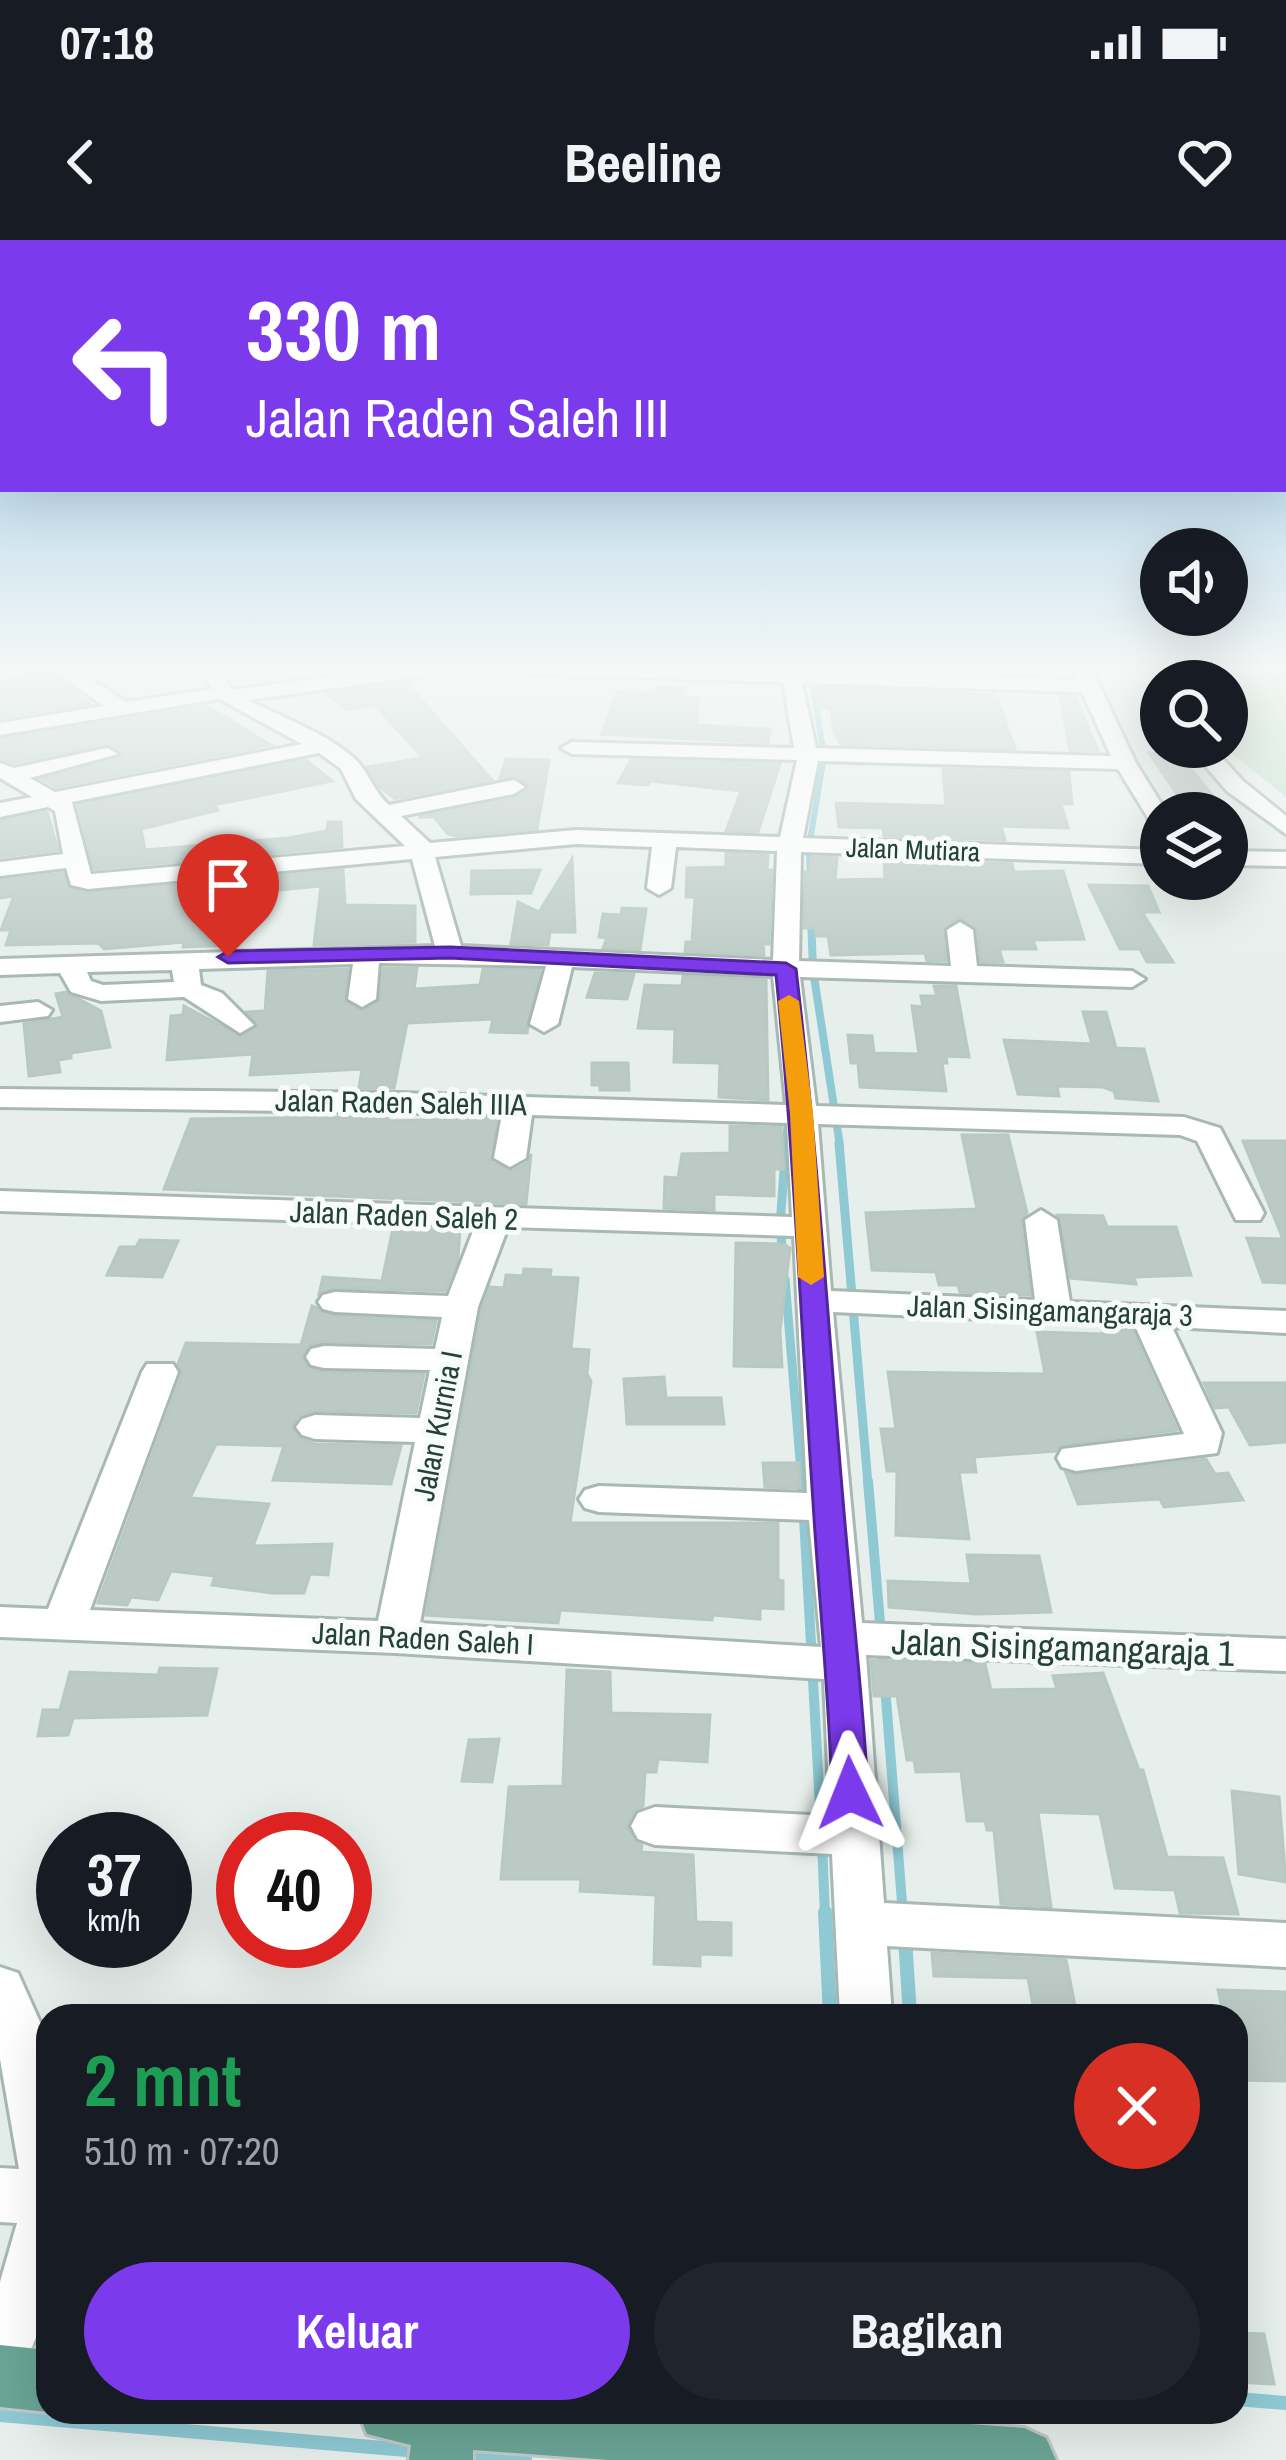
<!DOCTYPE html>
<html lang="id">
<head>
<meta charset="utf-8">
<style>
	:root { --surface:#171b24; --page:#20242c; --text:#f1f3f6; --muted:#9ea1a6; --accent:#7c3aed }
	body { margin:0; font-family:"Archivo Narrow",sans-serif; background:var(--page); color:var(--text); height:100vh; display:flex; flex-direction:column; font-size:45px; white-space:nowrap }
	* { box-sizing:border-box; margin:0 }
	p { font-size:39px; color:var(--muted) }
	.icon { flex:none; width:66px; height:66px; fill:none; stroke:currentColor; stroke-width:2; stroke-linecap:round; stroke-linejoin:round }
	.map { position:relative; flex:1; overflow:hidden }
	.side { position:absolute; left:36px; top:1764px; width:1212px; height:420px; display:flex; flex-direction:column; background:var(--surface); border-radius:36px; box-shadow:0 12px 48px #0002 }
	.side>* { flex:none }
	.banner { position:absolute; left:0px; top:0px; width:1287px; height:252px; box-shadow:0 12px 48px #0002; background:#7c3aed; color:#fff; overflow:hidden }
	.fabs { position:absolute; left:1140px; top:288px; display:grid; gap:24px }
	.fabs a { display:grid; place-items:center; width:108px; height:108px; border-radius:50%; background:var(--surface); box-shadow:0 12px 48px #0002; font-size:60px }
	.speed { position:absolute; left:36px; top:1572px; display:flex; gap:24px; font-size:60px; font-weight:700; text-align:center }
	.speed>* { display:grid; place-content:center; width:156px; height:156px; border-radius:50%; background:var(--surface); box-shadow:0 12px 48px #0002; line-height:1 }
	.speed small { font-size:30px; font-weight:400 }
	.speed .limit { border:18px solid #d22; background:#fff; color:#111 }
	.pin { position:absolute; display:grid; place-items:center; width:102px; height:102px; color:#fff; margin:-123px -51px; border-radius:50% 50% 50% 0; rotate:-45deg; box-shadow:0 0 12px #0007 }
	.pin .icon { rotate:45deg }
	.me { position:absolute; width:132px; margin:-66px; rotate:358deg; stroke-linejoin:round; filter:drop-shadow(0 0 9px #0008) }
	.turn { display:flex; align-items:center; gap:42px; height:252px; padding:0 48px; font-size:54px }
	.turn .icon { width:156px; height:156px; stroke-width:2.5 }
	.turn b { display:block; font-size:84px; line-height:102px }
	.round { display:grid; place-items:center; flex:none; width:126px; height:126px; border-radius:63px; background:var(--page) }
	.headline { display:flex; align-items:center; justify-content:space-between; height:204px; padding:0 48px }
	h1 { font-size:72px; font-weight:800; line-height:90px; color:#1e9e55 }
	.action { display:flex; gap:24px; margin-top:auto; padding:24px 48px }
	.action a { flex:1; height:138px; border-radius:72px; background:var(--accent); color:#fff; font-size:48px; font-weight:800; line-height:138px; text-align:center }
	.action a+a { background:var(--page); color:var(--text) }
	.status { display:flex; justify-content:space-between; align-items:center; height:84px; padding:0 60px; background:var(--surface); direction:ltr }
	.status svg { height:33px; fill:currentColor }
	header { display:flex; justify-content:space-between; align-items:center; height:156px; padding:0 48px; background:var(--surface); font-size:54px; font-weight:800 }
	.map>svg:first-child { display:block }
</style>
</head>
<body>
<div class="status"><b>07:18</b><svg viewBox="0 0 49 12"><path d="M0 12V9h3v3zM5 12V6h3v6zM10 12V3h3v9zM15 12V0h3v12zM26 1h20v11H26zM47 4h2v5h-2z"/></svg></div>
<header><svg class="icon" aria-label="back" viewBox="0 0 24 24"><path d="M15 5l-7 7 7 7"/></svg>Beeline<svg class="icon" aria-label="heart" viewBox="0 0 24 24"><path d="M12 20l-8-8c-3-5 5-10 8-4 3-6 11-1 8 4z"/></svg></header>
<div class="map">
<svg width="1286" height="2220" viewBox="0 0 1286 2220">
	<rect width="100%" height="100%" fill="#e6efeb"/>
	<!-- green -->
	<path fill="#bfe0c8" d="M 1204,428 L 1286,428 L 1286,557 L 1224,507 L 1227,441 L 1198,441 Z"/>
	<g fill="none" stroke-linecap="round" stroke-linejoin="round">
		<!-- stream-far4 -->
		<path stroke="#8ec9d4" stroke-width="6" d="M 810,639 L 809,607 L 824,516 L 811,433"/>
		<!-- stream-far3 -->
		<path stroke="#8ec9d4" stroke-width="8" d="M 810,636 L 810,642
			M 811,676 L 813,730 L 840,906
			M 786,906 L 788,877"/>
		<!-- stream-far2 -->
		<path stroke="#8ec9d4" stroke-width="9" d="M 839,903 L 868,1244
			M 783,1016 L 780,986 L 786,903
			M 785,1039 L 802,1244"/>
		<!-- stream-far1 -->
		<path stroke="#8ec9d4" stroke-width="10" d="M 802,1241 L 821,1585
			M 868,1241 L 884,1430
			M 885,1446 L 903,1675
			M 822,1602 L 825,1675"/>
		<!-- stream -->
		<path stroke="#8ec9d4" stroke-width="14" d="M 825,1672 L 830,1776
			M 905,1698 L 910,1776
			M 1236,2159 L 1286,2163
			M 0,2175 L 418,2211
			M 465,2215 L 525,2220"/>
	</g>
	<!-- building -->
	<path fill="#bbcac4" stroke="#b8c9c2" stroke-width="3" d="M 47,430 L 90,464 L 0,478 L 0,441 Z
		M 408,442 L 410,447 L 492,540 L 395,559 L 380,547 L 367,527 L 423,518 L 375,465 L 347,470 L 327,454 Z
		M 657,447 L 683,447 L 682,457 L 698,458 L 697,485 L 770,489 L 768,503 L 602,494 L 617,452 L 656,453 Z
		M 815,448 L 996,455 L 1015,509 L 841,504 L 834,493 L 831,468 L 820,468 Z
		M 1060,456 L 1075,456 L 1098,511 L 1070,510 Z
		M 207,466 L 271,505 L 56,547 L 42,539 L 119,518 L 122,513 L 106,504 L 14,523 L 0,519 L 0,499 Z
		M 1149,513 L 1178,513 L 1226,572 L 1190,573 Z
		M 506,519 L 549,520 L 537,589 L 457,596 L 448,594 L 434,577 L 418,577 L 515,558 L 527,551 L 529,546 L 516,536 L 500,538 Z
		M 306,520 L 332,541 L 214,565 L 218,570 L 141,589 L 145,610 L 288,598 L 327,591 L 328,582 L 341,582 L 342,607 L 94,629 L 78,565 Z
		M 631,520 L 780,524 L 758,592 L 726,591 L 741,551 L 650,541 L 648,545 L 618,543 Z
		M 943,529 L 1069,532 L 1072,564 L 1061,564 L 1068,588 L 1001,586 L 1005,600 L 884,596 L 883,588 L 839,587 L 836,563 L 946,566 Z
		M 47,572 L 58,610 L 0,617 L 0,581 Z
		M 726,613 L 768,615 L 767,630 L 772,630 L 769,704 L 763,704 L 764,715 L 685,712 L 686,702 L 692,702 L 695,657 L 686,657 L 687,628 L 726,627 Z
		M 811,617 L 837,618 L 835,640 L 885,639 L 884,619 L 1012,624 L 1014,632 L 1063,631 L 1084,699 L 1033,700 L 1036,709 L 999,709 L 1003,722 L 981,722 L 977,689 L 958,678 L 943,691 L 946,721 L 927,721 L 925,713 L 831,715 L 828,696 L 816,696 L 815,688 L 804,688 L 805,632 L 810,632 Z
		M 572,619 L 575,692 L 550,692 L 548,705 L 511,704 L 518,662 L 539,672 Z
		M 343,630 L 345,665 L 415,666 L 415,702 L 314,705 L 321,646 L 245,653 L 238,705 L 183,707 L 184,702 L 104,709 L 98,703 L 6,705 L 11,690 L 1,690 L 14,656 L 0,658 L 0,640 L 63,633 L 70,649 L 88,653 Z
		M 540,630 L 531,653 L 471,654 L 472,631 Z
		M 1089,645 L 1148,646 L 1159,672 L 1142,672 L 1173,722 L 1147,722 L 1140,709 L 1120,709 Z
		M 622,668 L 646,669 L 640,710 L 603,708 L 607,698 L 599,697 L 603,674 L 621,675 Z
		M 383,728 L 417,728 L 414,749 L 480,745 L 483,729 L 540,730 L 527,793 L 490,792 L 493,779 L 407,783 L 394,848 L 359,848 L 362,829 L 250,835 L 253,814 L 167,820 L 171,776 L 183,775 L 184,766 L 242,797 L 258,786 L 247,772 L 265,771 L 268,731 L 348,729 L 344,761 L 364,771 L 380,759 Z
		M 595,733 L 634,734 L 627,759 L 587,757 Z
		M 683,736 L 766,740 L 768,860 L 719,857 L 720,823 L 674,822 L 675,789 L 638,788 L 645,745 L 682,746 Z
		M 934,746 L 956,746 L 969,817 L 946,816 L 947,823 L 942,823 L 946,851 L 860,847 L 858,823 L 851,823 L 848,795 L 872,796 L 874,813 L 919,814 L 912,766 L 923,767 L 921,756 L 937,756 Z
		M 66,752 L 101,771 L 110,807 L 71,813 L 71,818 L 58,820 L 60,832 L 29,836 L 24,784 L 63,777 L 56,754 Z
		M 1083,772 L 1106,772 L 1116,808 L 1144,809 L 1158,861 L 1116,858 L 1114,851 L 1103,847 L 1057,846 L 1059,856 L 1018,854 L 1004,800 L 1092,804 Z
		M 592,823 L 628,823 L 629,850 L 600,850 L 600,845 L 592,845 Z
		M 353,877 L 389,877 L 389,881 L 497,878 L 492,922 L 512,931 L 528,922 L 531,914 L 526,964 L 164,949 L 191,879 Z
		M 730,886 L 781,887 L 784,929 L 774,929 L 774,956 L 714,954 L 714,970 L 664,968 L 665,937 L 678,938 L 682,914 L 730,913 Z
		M 962,895 L 1008,895 L 1027,973 L 1021,981 L 1030,1055 L 960,1052 L 958,1045 L 939,1045 L 936,1032 L 872,1030 L 866,973 L 977,969 Z
		M 1243,901 L 1286,901 L 1286,1043 L 1263,1042 L 1247,998 L 1283,999 Z
		M 1057,975 L 1103,976 L 1107,987 L 1176,987 L 1191,1035 L 1134,1037 L 1136,1044 L 1071,1038 Z
		M 393,988 L 460,990 L 458,1019 L 445,1051 L 335,1048 L 319,1054 L 323,1037 L 382,1041 Z
		M 140,1000 L 178,1001 L 162,1037 L 107,1035 L 120,1007 L 136,1007 Z
		M 736,1003 L 783,1004 L 790,1008 L 780,1091 L 782,1127 L 734,1126 Z
		M 524,1029 L 551,1030 L 550,1037 L 578,1038 L 571,1109 L 589,1110 L 587,1134 L 591,1141 L 570,1283 L 778,1283 L 778,1340 L 783,1341 L 783,1369 L 760,1368 L 760,1379 L 713,1375 L 712,1380 L 560,1370 L 558,1383 L 426,1375 L 482,1068 L 490,1047 L 504,1048 L 506,1035 L 523,1036 Z
		M 312,1066 L 335,1076 L 436,1081 L 431,1104 L 324,1102 L 310,1105 L 302,1115 L 307,1127 L 323,1132 L 424,1134 L 416,1173 L 315,1171 L 298,1176 L 292,1187 L 301,1199 L 315,1204 L 401,1206 L 391,1244 L 273,1240 L 284,1206 L 216,1204 L 190,1258 L 269,1264 L 253,1306 L 332,1304 L 328,1335 L 310,1334 L 304,1353 L 272,1353 L 212,1345 L 215,1336 L 171,1331 L 158,1360 L 131,1357 L 127,1365 L 98,1363 L 182,1134 L 178,1124 L 186,1103 L 301,1105 Z
		M 1102,1089 L 1132,1090 L 1177,1190 L 1061,1205 L 1056,1211 L 974,1217 L 976,1232 L 959,1232 L 969,1299 L 896,1295 L 897,1231 L 887,1231 L 881,1189 L 896,1189 L 888,1132 L 1045,1134 L 1037,1092 L 1103,1094 Z
		M 664,1137 L 666,1158 L 721,1158 L 724,1184 L 627,1184 L 624,1139 Z
		M 1204,1143 L 1286,1143 L 1286,1202 L 1250,1205 L 1229,1167 L 1215,1168 Z
		M 1206,1219 L 1215,1234 L 1228,1233 L 1243,1260 L 1164,1267 L 1160,1259 L 1078,1264 L 1066,1233 L 1077,1235 Z
		M 763,1223 L 799,1223 L 800,1248 L 765,1247 Z
		M 967,1315 L 1039,1316 L 1051,1372 L 976,1374 L 889,1367 L 888,1341 L 971,1344 Z
		M 871,1420 L 985,1424 L 991,1450 L 1057,1449 L 1053,1436 L 1103,1433 L 1139,1530 L 1143,1530 L 1167,1617 L 1223,1618 L 1238,1674 L 1180,1673 L 1175,1650 L 1115,1648 L 1100,1574 L 1038,1572 L 1051,1667 L 1001,1664 L 994,1590 L 987,1590 L 985,1581 L 967,1581 L 961,1531 L 916,1532 L 914,1520 L 907,1520 L 897,1456 L 874,1456 Z
		M 160,1428 L 217,1429 L 207,1475 L 73,1478 L 68,1495 L 38,1496 L 43,1470 L 60,1470 L 70,1432 L 158,1435 Z
		M 567,1430 L 610,1432 L 611,1473 L 710,1475 L 707,1522 L 658,1519 L 656,1532 L 645,1532 L 643,1566 L 634,1571 L 627,1588 L 642,1605 L 641,1612 L 693,1615 L 696,1682 L 731,1683 L 731,1715 L 700,1714 L 700,1726 L 654,1724 L 656,1655 L 580,1651 L 581,1639 L 501,1639 L 509,1547 L 563,1546 Z
		M 499,1499 L 492,1542 L 462,1541 L 469,1500 Z
		M 1232,1551 L 1279,1557 L 1286,1642 L 1239,1634 Z
		M 932,1713 L 1066,1720 L 1077,1776 L 1035,1776 L 1028,1738 L 934,1736 Z
		M 1218,1750 L 1286,1752 L 1286,1841 L 1239,1840 L 1236,1776 L 1224,1776 Z
		M 1236,2093 L 1264,2094 L 1274,2144 L 1236,2142 Z"/>
	<g fill="none" stroke-linecap="round" stroke-linejoin="round">
		<defs>
			<path id="minor" d="M 51,428 L 74,428 L 126,462 L 212,449 L 199,428 L 218,428 L 232,450 L 391,428 L 445,428 L 436,434 L 248,460 C 283,478 327,493 356,520 C 369,533 374,552 389,565 L 514,540 L 525,547 L 514,554 L 401,576 L 430,603 L 576,590 L 780,597 L 797,520 L 572,514 L 561,508 L 572,502 L 794,508 L 783,442 L 527,434 L 518,428 L 800,428 L 1077,440 L 1072,428 L 1091,428 L 1136,523 L 1167,573 L 1161,573 L 1161,588 L 1153,586 L 1118,529 L 818,521 L 803,598 L 1161,610 L 1161,624 L 801,612 L 799,721 L 951,726 L 947,690 L 960,682 L 973,690 L 977,726 L 1132,731 L 1145,739 L 1132,747 L 800,737 L 816,866 L 1184,877 L 1220,888 L 1264,973 L 1260,980 L 1236,980 L 1197,901 L 1180,895 L 818,884 L 831,1051 L 1035,1060 L 1025,980 L 1041,970 L 1057,980 L 1070,1062 L 1286,1071 L 1286,1093 L 1172,1087 L 1222,1193 L 1217,1213 L 1076,1231 L 1062,1227 L 1057,1218 L 1062,1209 L 1184,1194 L 1135,1086 L 833,1072 L 862,1383 L 1286,1399 L 1286,1431 L 866,1415 L 884,1663 L 1286,1683 L 1286,1727 L 887,1706 L 892,1776 L 840,1776 L 832,1614 L 655,1605 L 638,1599 L 631,1586 L 638,1573 L 655,1567 L 830,1576 L 824,1439 L 396,1413 L 0,1397 L 0,1367 L 48,1369 L 142,1132 L 147,1124 L 173,1124 L 178,1132 L 90,1370 L 378,1381 L 415,1202 L 315,1199 L 302,1195 L 296,1187 L 302,1179 L 315,1175 L 420,1178 L 430,1130 L 324,1128 L 311,1125 L 306,1117 L 311,1109 L 324,1106 L 435,1109 L 442,1077 L 335,1072 L 323,1069 L 318,1062 L 323,1055 L 335,1052 L 448,1056 L 475,986 L 0,971 L 0,951 L 792,977 L 787,883 L 532,875 L 526,918 L 510,927 L 494,918 L 502,874 L 0,867 L 0,849 L 399,853 L 786,865 L 773,736 L 572,727 L 558,784 L 544,792 L 530,784 L 546,726 L 379,723 L 376,759 L 362,767 L 348,759 L 353,724 L 199,729 L 201,745 L 222,753 L 254,785 L 240,793 L 184,757 L 101,761 L 71,752 L 60,733 L 0,735 L 0,719 L 435,706 L 412,619 L 88,649 L 71,645 L 66,628 L 0,636 L 0,622 L 63,614 L 55,571 L 48,567 L 0,577 L 0,563 L 32,557 L 0,538 L 0,523 L 14,528 L 107,508 L 118,514 L 30,538 L 55,552 L 302,504 L 219,459 L 0,495 L 0,483 L 104,466 ZM 802,443 L 1082,452 L 1111,516 L 816,508 ZM 319,513 L 341,529 L 356,559 L 405,606 L 91,634 L 72,562 ZM 576,604 L 652,607 L 647,648 L 659,655 L 671,648 L 676,607 L 777,611 L 773,720 L 461,706 L 435,617 ZM 172,730 L 174,742 L 103,745 L 91,741 L 87,732 ZM 508,987 L 794,996 L 807,1253 L 599,1246 L 585,1250 L 579,1259 L 585,1268 L 599,1272 L 809,1280 L 821,1407 L 420,1383 L 478,1067 Z
				M 1170,428 L 1189,428 L 1185,441 L 1165,441 Z
				M 1189,507 L 1212,507 L 1243,541 L 1286,576 L 1286,594 L 1227,551 Z
				M 1227,611 L 1286,612 L 1286,626 L 1227,625 Z
				M 38,762 L 52,770 L 48,776 L 0,782 L 0,766 Z
				M 0,1727 L 18,1733 L 48,1800 L 48,2070 L 21,2132 L 0,2141 L 0,2042 L 17,1983 L 0,1982 L 0,1928 L 19,1929 L 0,1819 Z"/>
			<path id="major" d="M 0,2105 L 48,2110 L 48,2172 L 0,2167 Z
				M 358,2172 L 806,2172 L 1024,2188 L 1046,2198 L 1056,2220 L 609,2220 L 473,2210 L 473,2220 L 409,2220 L 411,2205 L 367,2194 Z"/>
		</defs>
		<!-- minor casing -->
		<use href="#minor" stroke="#a8b8b2" stroke-width="6"/>
		<!-- major casing -->
		<use href="#major" stroke="#c2cac8" stroke-width="6"/>
		<!-- minor -->
		<use href="#minor" fill="#fff" fill-rule="evenodd"/>
		<!-- major -->
		<use href="#major" fill="#6aa596" fill-rule="evenodd"/>
	</g>
	<!-- sky -->
	<linearGradient id="sky" x2="0" y2="1"><stop stop-color="#84bce0"/><stop offset="0.58" stop-color="#f4f8f6"/><stop offset="1" stop-color="#f4f8f6" stop-opacity="0"/></linearGradient>
	<rect width="1286" height="739" fill="url(#sky)"/>
	<!-- route -->
	<path fill="#7c3aed" stroke="#51269a" stroke-width="3" d="M 450,707 L 786,723 L 796,729 C 817,906 828,1083 843,1260 C 851,1358 863,1455 868,1553 L 863,1563 L 850,1567 L 838,1563 L 832,1553 C 829,1455 819,1360 813,1262 C 801,1086 794,910 776,735 L 450,718 L 228,723 L 218,717 L 228,711 Z"/>
	<!-- slow -->
	<path fill="#f59e0b" d="M 789,755 L 799,761 L 813,873 L 824,1037 L 811,1045 L 798,1037 L 790,873 L 778,761 Z"/>
	<g text-anchor="middle" stroke-width="10" stroke-linejoin="round" paint-order="stroke">
		<!-- far-street labels -->
		<g font-size="27" fill="#24423a" stroke="#f7fbf9">
			<text transform="translate(913 610) rotate(2)" y="9">Jalan Mutiara</text>
		</g>
		<!-- street labels -->
		<g font-size="30" fill="#24423a" stroke="#f7fbf9">
			<text transform="translate(401 863) rotate(1)" y="10">Jalan Raden Saleh IIIA</text>
			<text transform="translate(404 976) rotate(2)" y="10">Jalan Raden Saleh 2</text>
			<text transform="translate(1050 1071) rotate(2)" y="10">Jalan Sisingamangaraja 3</text>
			<text transform="translate(438 1186) rotate(-79)" y="10">Jalan Kurnia I</text>
			<text transform="translate(423 1399) rotate(3)" y="10">Jalan Raden Saleh I</text>
		</g>
		<!-- near-street labels -->
		<g font-size="36" fill="#24423a" stroke="#f7fbf9">
			<text transform="translate(1063 1407) rotate(2)" y="13">Jalan Sisingamangaraja 1</text>
		</g>
	</g>
</svg>
<div class="fabs">
<a><svg class="icon" aria-label="sound" viewBox="0 0 24 24"><path d="M4 9h4l5-4v14l-5-4H4zM17 9q2 3 0 6"/></svg></a>
<a><svg class="icon" aria-label="search" viewBox="0 0 24 24"><circle cx="10" cy="10" r="6"/><path d="M15 15l6 6"/></svg></a>
<a><svg class="icon" aria-label="layers" viewBox="0 0 24 24"><path d="M12 4l9 5-9 5-9-5zM3 14l9 5 9-5"/></svg></a>
</div>
<div class="speed"><div>37<small>km/h</small></div><div class="limit">40</div></div>
<div class="pin" style="left:228px;top:717px;background:#d93025"><svg class="icon" aria-label="arrive" viewBox="0 0 24 24"><path d="M6 21V4h12l-3 4 3 4H6"/></svg></div>
<svg class="me" style="left:850px;top:1553px" viewBox="-20 -20 40 40"><path d="M0-17L14 15 0 8-14 15z" fill="#7c3aed" stroke="#fff" stroke-width="4"/></svg>
<div class="banner">
<div class="turn"><svg class="icon" aria-label="left" viewBox="0 0 24 24"><path d="M17 20v-9H6M10 6l-5 5 5 5"/></svg><div><b>330 m</b>Jalan Raden Saleh III</div></div>
</div>
<section class="side">
<div class="headline"><div><h1>2 mnt</h1><p>510 m · 07:20</p></div><a class="round" style="background:#d93025;color:#fff"><svg class="icon" aria-label="close" viewBox="0 0 24 24"><path d="M6 6l12 12M18 6L6 18"/></svg></a></div>
<div class="action"><a>Keluar</a><a>Bagikan</a></div>
</section>
</div>
</body>
</html>
